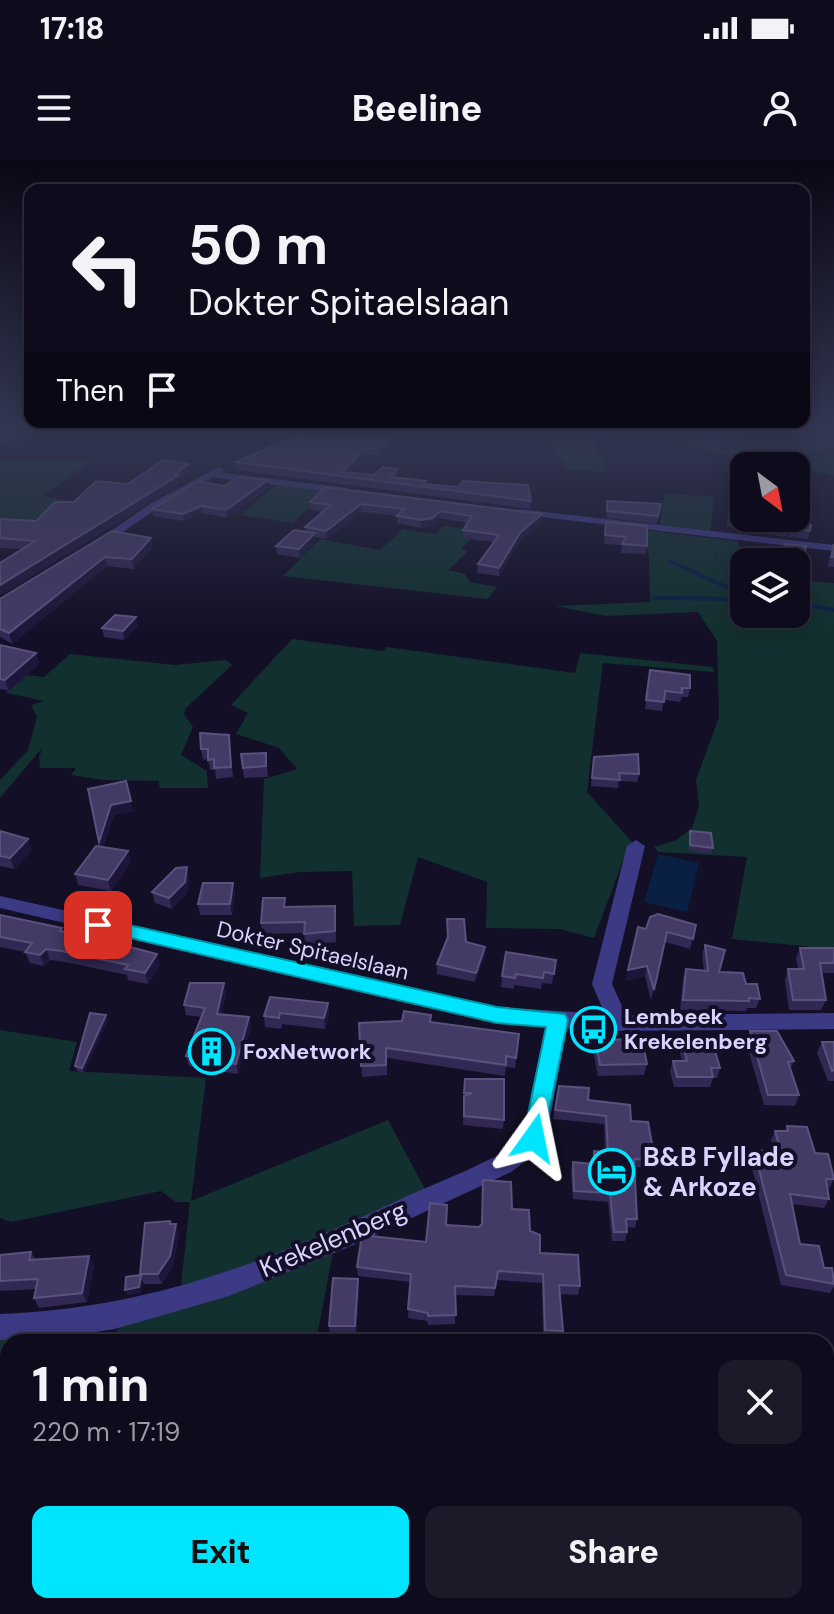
<!DOCTYPE html>
<html lang="en">
<head>
<meta charset="utf-8">
<style>
	:root { --surface:#0e0b1c; --page:#1c1929; --text:#f1f3f6; --muted:#9b9ba3; --line:#2e2b3b; --accent:#00e5ff }
	body { margin:0; font-family:"DM Sans",sans-serif; background:var(--page); color:var(--text); height:100vh; display:flex; flex-direction:column; font-size:30px; white-space:nowrap }
	* { box-sizing:border-box; margin:0 }
	p { font-size:26px; color:var(--muted) }
	.icon { flex:none; width:44px; height:44px; fill:none; stroke:currentColor; stroke-width:2; stroke-linecap:round; stroke-linejoin:round }
	.map { position:relative; flex:1; overflow:hidden }
	.side { position:absolute; left:0px; top:1174px; width:834px; height:280px; display:flex; flex-direction:column; background:var(--surface); border-radius:24px 24px 0 0; box-shadow:0 4px 20px #0003,0 0 0 2px var(--line) }
	.side>* { flex:none }
	.top-card { position:absolute; left:24px; top:24px; width:786px; height:244px; border-radius:16px; box-shadow:0 4px 20px #0003,0 0 0 2px var(--line); background:#0e0b1c; color:var(--text); overflow:hidden }
	.needle { width:52px; rotate:148deg }
	.fabs { position:absolute; left:730px; top:292px; display:grid; gap:16px }
	.fabs a { display:grid; place-items:center; width:80px; height:80px; border-radius:16px; background:var(--surface); box-shadow:0 4px 20px #0003,0 0 0 2px var(--line); font-size:40px }
	.pin { position:absolute; display:grid; place-items:center; width:68px; height:68px; color:#fff; margin:-34px; border-radius:16px; box-shadow:0 4px 12px #0006 }
	.me { position:absolute; width:88px; margin:-44px; rotate:12deg; stroke-linejoin:round; filter:drop-shadow(0 0 6px #0008) }
	.turn { display:flex; align-items:center; gap:28px; height:168px; padding:0 32px; font-size:36px }
	.turn .icon { width:104px; height:104px; stroke-width:2.5 }
	.turn b { display:block; font-size:56px; line-height:68px }
	.then { display:flex; align-items:center; height:76px; padding:0 32px; background:#0003; gap:16px; font-size:30px }
	.round { display:grid; place-items:center; flex:none; width:84px; height:84px; border-radius:16px; background:var(--page) }
	.overview { display:flex; align-items:center; justify-content:space-between; height:136px; padding:0 32px }
	h1 { font-size:48px; font-weight:800; line-height:60px }
	.button { display:flex; gap:16px; margin-top:auto; padding:16px 32px }
	.button a { flex:1; height:92px; border-radius:16px; background:var(--accent); color:#111; font-size:32px; font-weight:800; line-height:92px; text-align:center }
	.button a+a { background:var(--page); color:var(--text) }
	.status { display:flex; justify-content:space-between; align-items:center; height:56px; padding:0 40px; background:var(--surface); direction:ltr }
	.status svg { height:22px; fill:currentColor }
	header { display:flex; justify-content:space-between; align-items:center; height:104px; padding:0 32px; background:var(--surface); font-size:36px; font-weight:800 }
	.map>svg:first-child { display:block }
</style>
</head>
<body>
<div class="status"><b>17:18</b><svg viewBox="0 0 49 12"><path d="M0 12V9h3v3zM5 12V6h3v6zM10 12V3h3v9zM15 12V0h3v12zM26 1h20v11H26zM47 4h2v5h-2z"/></svg></div>
<header><svg class="icon" aria-label="menu" viewBox="0 0 24 24"><path d="M4 6h16M4 12h16M4 18h16"/></svg>Beeline<svg class="icon" aria-label="person" viewBox="0 0 24 24"><circle cx="12" cy="8" r="4"/><path d="M4 21q1-7 8-7t8 7"/></svg></header>
<div class="map">
<svg width="834" height="1454" viewBox="0 0 834 1454">
	<rect width="100%" height="100%" fill="#130f26"/>
	<!-- green -->
	<path fill="#12302f" d="M 0,269 L 137,269 L 116,278 L 47,270 L 0,284 Z
		M 539,269 L 591,271 L 602,302 L 611,312 L 569,310 Z
		M 796,269 L 834,269 L 834,315 L 796,309 L 796,306 L 771,305 L 664,281 L 802,281 Z
		M 0,300 L 92,300 L 43,336 L 68,341 C 46,355 28,367 0,362 Z
		M 278,323 L 327,330 L 293,363 L 241,355 Z
		M 665,333 L 714,337 L 710,373 L 659,368 Z
		M 443,366 L 479,370 L 461,389 L 468,391 L 448,410 L 465,414 L 470,422 L 497,427 L 488,439 L 283,416 L 320,379 L 380,390 L 403,369 L 436,374 Z
		M 641,370 L 738,381 L 744,416 L 744,454 L 796,454 L 796,420 L 834,423 L 834,789 L 732,779 L 747,697 L 658,692 L 654,687 L 676,680 L 692,668 L 699,646 L 696,620 L 719,557 L 717,481 L 698,452 L 606,456 L 555,446 L 650,442 L 649,396 Z
		M 292,479 L 383,491 L 387,487 L 575,513 L 580,493 L 713,507 L 714,512 L 603,503 L 587,632 L 634,684 L 624,698 L 594,778 L 559,769 L 486,768 L 487,722 L 418,697 L 400,765 L 354,766 L 352,711 L 300,712 L 260,718 L 264,619 L 297,609 L 279,588 L 236,574 L 248,553 L 231,545 Z
		M 70,494 L 175,505 L 226,500 L 232,505 L 186,548 L 184,554 L 193,567 L 181,595 L 207,611 L 208,628 L 160,628 L 158,621 L 102,620 L 71,615 L 76,608 L 40,608 L 39,597 L 43,587 L 0,638 L 0,620 L 28,590 L 37,557 L 31,545 L 44,541 L 6,533 L 26,515 L 44,517 Z
		M 0,870 L 77,882 L 69,911 L 206,918 L 191,1041 L 388,960 L 425,1029 L 249,1109 L 181,1125 L 190,1042 L 176,1042 L 161,1031 L 11,1062 L 0,1058 Z
		M 333,1092 L 316,1182 L 110,1182 L 116,1171 L 126,1163 Z
		M 77,1172 L 91,1177 L 91,1182 L 8,1182 L 8,1415 L 0,1437 L 0,1177 Z
		M 826,1292 L 834,1293 L 834,1454 L 457,1454 L 461,1446 L 826,1446 Z
		M 226,1446 L 380,1446 L 379,1454 L 224,1454 Z"/>
	<!-- water -->
	<path fill="#0a1f44" d="M 658,694 L 699,703 L 687,752 L 644,742 Z"/>
	<g fill="none" stroke-linecap="round" stroke-linejoin="round">
		<!-- stream-far1 -->
		<path stroke="#0a1f44" stroke-width="3" d="M 677,269 L 680,276 L 733,286 L 834,296
			M 670,401 L 678,405"/>
		<!-- stream -->
		<path stroke="#0a1f44" stroke-width="4" d="M 674,403 L 744,435
			M 654,438 L 744,439
			M 796,443 L 834,450"/>
		<!-- minor -->
		<path fill="#3d3a85" fill-rule="evenodd" d="M 219,307 L 224,310 L 222,313 L 347,328 L 352,331 L 347,334 L 213,317 L 161,346 L 99,388 L 89,386 L 153,342 Z
			M 519,349 L 834,385 L 834,391 L 515,354 L 514,352 Z
			M 636,680 L 645,686 L 612,824 L 626,855 L 834,853 L 834,869 L 619,871 L 567,868 L 547,975 L 539,991 L 511,1012 L 349,1087 L 229,1136 L 115,1169 L 57,1178 L 0,1180 L 0,1154 C 151,1148 266,1102 401,1039 C 436,1023 473,1009 506,991 L 524,974 L 547,866 L 497,863 L 0,748 L 0,736 L 497,847 L 605,854 L 592,824 L 627,686 Z"/>
	</g>
	<!-- wall -->
	<path fill="#312854" d="M 313,269 L 409,269 L 377,296 L 365,295 L 349,312 L 374,315 L 398,309 L 397,318 L 531,341 L 530,349 L 237,310 L 236,302 Z
		M 190,312 L 180,320 L 180,324 L 22,389 L 0,388 L 0,359 L 36,361 L 74,342 L 128,324 Z
		M 224,326 L 269,327 L 227,358 L 202,353 L 184,361 L 153,356 L 152,349 Z
		M 325,327 L 542,354 L 542,362 L 520,381 L 499,416 L 477,413 L 478,404 L 493,382 L 463,378 L 463,370 L 467,363 L 439,358 L 433,366 L 421,368 L 397,363 L 397,356 L 361,352 L 327,379 L 315,377 L 315,382 L 300,398 L 277,394 L 276,386 L 306,372 L 305,367 L 323,352 L 310,350 L 310,342 Z
		M 730,334 L 744,358 L 789,369 L 786,377 L 727,366 Z
		M 607,341 L 660,352 L 656,364 L 606,358 Z
		M 606,362 L 647,386 L 645,394 L 621,393 L 622,385 L 604,384 Z
		M 792,362 L 811,365 L 808,379 L 788,377 Z
		M 112,371 L 153,387 L 134,409 L 107,406 L 12,484 L 0,477 L 0,439 Z
		M 785,384 L 806,386 L 804,395 L 783,392 Z
		M 834,384 L 834,407 L 828,406 Z
		M 138,466 L 124,480 L 104,477 L 102,468 Z
		M 0,485 L 36,493 L 39,504 L 9,531 L 0,529 Z
		M 650,510 L 690,528 L 688,537 L 682,537 L 680,542 L 664,540 L 662,551 L 645,549 Z
		M 229,575 L 233,617 L 216,619 L 215,610 L 210,610 L 208,599 L 203,600 L 201,589 Z
		M 266,593 L 268,617 L 244,618 L 241,594 Z
		M 594,597 L 639,614 L 637,622 L 619,621 L 618,628 L 591,626 Z
		M 88,629 L 133,651 L 114,655 L 103,687 L 131,702 L 111,731 L 78,725 L 75,714 L 100,686 Z
		M 0,671 L 32,690 L 14,709 L 0,706 Z
		M 690,671 L 713,688 L 711,694 L 689,691 Z
		M 189,718 L 187,733 L 172,749 L 155,743 L 152,732 Z
		M 233,723 L 235,734 L 232,755 L 200,755 L 198,744 Z
		M 335,746 L 336,782 L 305,785 L 304,773 L 262,774 L 261,763 L 286,747 Z
		M 0,755 L 157,794 L 160,805 L 148,824 L 128,820 L 127,815 L 65,802 L 50,800 L 44,806 L 30,803 L 25,792 L 0,787 Z
		M 447,759 L 466,782 L 485,787 L 485,796 L 475,822 L 437,814 L 437,804 L 447,779 Z
		M 696,765 L 690,789 L 665,782 L 651,840 L 645,816 L 625,821 L 646,769 Z
		M 705,785 L 719,812 L 746,824 L 760,839 L 756,848 L 747,848 L 746,851 L 680,850 L 683,819 L 686,809 L 704,811 L 702,794 Z
		M 800,788 L 834,788 L 834,813 L 821,813 L 826,840 L 821,850 L 789,850 L 785,820 L 788,809 L 798,809 L 796,798 Z
		M 556,800 L 552,824 L 542,823 L 541,829 L 514,825 L 514,829 L 501,827 L 502,816 Z
		M 224,823 L 226,833 L 221,854 L 249,857 L 251,867 L 238,914 L 189,906 L 186,896 L 202,857 L 186,855 L 184,845 Z
		M 328,843 L 329,854 L 325,869 L 282,864 L 281,869 L 265,867 L 264,856 Z
		M 106,855 L 108,860 L 84,913 L 77,911 L 75,906 Z
		M 431,862 L 519,874 L 515,908 L 506,907 L 505,916 L 387,898 L 387,915 L 362,917 L 359,863 Z
		M 750,871 L 794,901 L 790,910 L 799,935 L 795,946 L 764,945 L 746,882 Z
		M 595,880 L 647,904 L 644,915 L 598,916 L 593,890 Z
		M 682,880 L 706,891 L 720,908 L 717,918 L 713,918 L 710,927 L 674,927 L 670,911 L 673,901 L 682,901 L 679,890 Z
		M 822,882 L 834,882 L 834,921 L 828,921 L 817,893 Z
		M 465,919 L 504,960 L 503,969 L 463,965 Z
		M 559,926 L 631,961 L 655,1000 L 652,1008 L 635,1007 L 637,1059 L 635,1068 L 627,1067 L 627,1072 L 625,1081 L 612,1081 L 608,1042 L 573,1039 L 571,1011 L 573,1002 L 592,1004 L 594,991 L 605,992 L 604,964 L 553,959 Z
		M 787,966 L 815,993 L 834,1019 L 829,1029 L 827,1029 L 829,1039 L 824,1048 L 792,1044 L 800,1084 L 834,1118 L 834,1127 L 830,1133 L 781,1125 L 750,1000 L 754,990 L 774,992 L 771,980 L 775,971 L 785,971 Z
		M 512,1049 L 530,1071 L 540,1093 L 580,1126 L 578,1135 L 560,1134 L 563,1171 L 561,1180 L 543,1178 L 542,1123 L 497,1120 L 494,1136 L 455,1135 L 455,1164 L 428,1165 L 427,1161 L 408,1158 L 410,1122 L 358,1116 L 357,1107 L 426,1082 L 446,1065 L 479,1067 Z
		M 171,1064 L 176,1064 L 179,1074 L 173,1106 L 162,1124 L 144,1124 L 142,1121 L 141,1132 L 127,1135 Z
		M 31,1092 L 35,1099 L 89,1096 L 94,1106 L 87,1142 L 39,1148 L 34,1138 L 36,1129 L 0,1131 L 0,1095 Z
		M 359,1128 L 356,1176 L 330,1175 L 329,1166 Z"/>
	<!-- shaded-wall -->
	<path fill="#1d163a" d="M 401,269 L 409,269 L 377,296 L 377,289 Z
		M 365,288 L 365,295 L 345,317 L 342,312 Z
		M 189,304 L 190,312 L 180,320 L 180,324 L 0,436 L 0,425 L 175,314 Z
		M 398,309 L 398,317 L 393,323 L 391,317 Z
		M 268,320 L 269,327 L 227,358 L 226,350 Z
		M 361,344 L 361,352 L 327,379 L 326,371 Z
		M 201,346 L 202,353 L 184,361 L 183,354 Z
		M 440,351 L 439,358 L 433,366 L 421,368 L 421,360 Z
		M 542,354 L 542,362 L 520,381 L 499,416 L 499,408 L 520,373 Z
		M 315,373 L 315,382 L 300,398 L 299,389 Z
		M 151,378 L 153,387 L 134,409 L 132,399 Z
		M 105,397 L 107,406 L 12,484 L 9,473 Z
		M 136,457 L 138,466 L 124,480 L 123,471 Z
		M 36,493 L 39,504 L 9,531 L 5,520 Z
		M 131,641 L 133,651 L 114,655 L 102,692 L 99,682 L 111,645 Z
		M 28,679 L 32,690 L 14,709 L 10,698 Z
		M 128,691 L 131,702 L 111,731 L 108,720 Z
		M 187,707 L 189,718 L 187,733 L 172,749 L 169,738 Z
		M 233,723 L 235,734 L 232,755 L 230,744 Z
		M 485,787 L 485,796 L 475,822 L 476,813 Z
		M 46,789 L 50,800 L 44,806 L 40,795 Z
		M 157,794 L 160,805 L 148,824 L 145,813 Z
		M 647,806 L 645,816 L 625,821 L 628,810 Z
		M 224,823 L 226,833 L 219,864 L 217,854 Z
		M 328,843 L 329,854 L 325,869 L 324,858 Z
		M 106,855 L 108,860 L 84,913 L 82,908 Z
		M 249,857 L 251,867 L 238,914 L 236,904 Z
		M 176,1064 L 179,1074 L 173,1106 L 162,1124 L 158,1114 Z
		M 89,1096 L 94,1106 L 87,1142 L 82,1133 Z
		M 140,1116 L 142,1121 L 141,1132 L 127,1135 L 125,1130 Z
		M 358,1119 L 359,1128 L 356,1176 L 355,1166 Z
		M 99,1446 L 106,1446 L 104,1454 L 97,1454 Z"/>
	<!-- building -->
	<path fill="#433a66" stroke="#5a527e" stroke-width="2" d="M 313,269 L 401,269 L 377,289 L 365,288 L 342,312 L 374,315 L 383,307 L 398,309 L 391,317 L 426,321 L 424,324 L 458,327 L 463,321 L 528,325 L 531,341 L 236,302 Z
		M 163,300 L 189,304 L 175,314 L 179,315 L 0,425 L 0,403 L 35,381 L 0,378 L 0,359 L 36,361 L 55,342 L 74,342 L 96,321 L 128,324 Z
		M 239,317 L 268,320 L 226,350 L 201,346 L 183,354 L 152,349 L 198,321 L 224,326 Z
		M 325,327 L 542,354 L 520,373 L 499,408 L 478,404 L 499,375 L 463,370 L 472,356 L 440,351 L 433,358 L 421,360 L 397,356 L 404,349 L 361,344 L 326,371 L 305,367 L 331,345 L 310,342 Z
		M 730,334 L 744,337 L 744,358 L 788,358 L 789,369 L 729,358 Z
		M 607,341 L 661,344 L 658,356 L 607,351 Z
		M 606,362 L 647,366 L 647,386 L 622,384 L 626,377 L 605,375 Z
		M 792,362 L 811,365 L 810,371 L 790,369 Z
		M 294,370 L 315,373 L 299,389 L 276,386 Z
		M 112,371 L 151,378 L 132,399 L 105,397 L 9,473 L 0,469 L 0,439 Z
		M 785,384 L 806,386 L 805,391 L 784,388 Z
		M 834,384 L 834,397 L 831,397 Z
		M 115,455 L 136,457 L 123,471 L 102,468 Z
		M 0,485 L 36,493 L 5,520 L 0,519 Z
		M 650,510 L 690,515 L 690,528 L 682,528 L 682,533 L 665,531 L 664,542 L 646,540 Z
		M 200,573 L 229,575 L 231,607 L 214,608 L 214,599 L 208,600 L 208,589 L 201,589 Z
		M 266,593 L 266,606 L 243,608 L 241,594 Z
		M 638,594 L 639,614 L 619,613 L 620,620 L 592,618 L 594,597 Z
		M 126,621 L 131,641 L 111,645 L 99,682 L 88,629 Z
		M 0,671 L 28,679 L 10,698 L 0,696 Z
		M 690,671 L 711,673 L 713,688 L 690,685 Z
		M 96,686 L 128,691 L 108,720 L 75,714 Z
		M 187,707 L 185,722 L 169,738 L 152,732 L 176,708 Z
		M 203,723 L 233,723 L 230,744 L 198,744 Z
		M 263,738 L 285,738 L 284,747 L 335,746 L 335,771 L 304,774 L 305,762 L 261,763 Z
		M 658,754 L 696,765 L 693,779 L 667,772 L 654,830 L 647,806 L 628,810 L 638,767 L 646,769 L 650,757 Z
		M 0,755 L 62,768 L 60,771 L 121,780 L 119,784 L 157,794 L 145,813 L 125,809 L 128,805 L 61,791 L 46,789 L 40,795 L 25,792 L 32,783 L 0,777 Z
		M 447,759 L 464,759 L 466,782 L 485,787 L 476,813 L 437,804 L 448,777 Z
		M 705,785 L 725,790 L 719,812 L 743,813 L 746,824 L 757,824 L 760,839 L 749,838 L 749,841 L 683,840 L 686,809 L 708,811 Z
		M 800,788 L 834,788 L 834,803 L 820,803 L 826,840 L 793,840 L 788,809 L 804,809 Z
		M 506,792 L 556,800 L 554,814 L 544,812 L 543,818 L 516,814 L 515,818 L 502,816 Z
		M 190,823 L 224,823 L 217,854 L 249,857 L 236,904 L 186,896 L 205,848 L 184,845 Z
		M 270,837 L 328,843 L 324,858 L 280,853 L 279,858 L 264,856 Z
		M 404,851 L 431,855 L 430,862 L 519,874 L 516,898 L 506,896 L 506,905 L 386,888 L 386,905 L 361,906 L 359,863 L 402,861 Z
		M 90,853 L 106,855 L 82,908 L 75,906 Z
		M 750,871 L 777,871 L 794,901 L 788,902 L 799,935 L 768,935 Z
		M 642,879 L 647,904 L 600,905 L 595,880 Z
		M 682,880 L 703,880 L 706,891 L 715,891 L 720,908 L 711,908 L 713,917 L 677,917 L 673,901 L 687,901 Z
		M 822,882 L 834,882 L 834,910 L 832,911 Z
		M 465,919 L 504,919 L 504,960 L 464,956 L 464,936 L 472,933 L 464,933 Z
		M 559,926 L 589,928 L 588,940 L 630,945 L 631,961 L 648,962 L 655,1000 L 634,999 L 637,1059 L 626,1059 L 627,1072 L 614,1072 L 610,1033 L 574,1031 L 573,1002 L 594,1004 L 594,991 L 608,992 L 606,956 L 555,950 Z
		M 787,966 L 807,967 L 815,993 L 828,994 L 834,1019 L 826,1019 L 829,1039 L 790,1034 L 800,1084 L 819,1086 L 824,1108 L 832,1108 L 834,1124 L 786,1115 L 754,990 L 781,993 L 775,971 L 788,971 Z
		M 483,1020 L 511,1022 L 512,1049 L 529,1050 L 530,1071 L 540,1075 L 540,1093 L 578,1095 L 580,1126 L 559,1125 L 563,1171 L 545,1170 L 543,1114 L 498,1111 L 495,1128 L 455,1126 L 456,1155 L 428,1156 L 428,1153 L 408,1149 L 411,1114 L 357,1107 L 362,1075 L 426,1082 L 430,1043 L 447,1045 L 446,1065 L 479,1067 L 482,1064 Z
		M 170,1061 L 170,1064 L 176,1064 L 170,1096 L 158,1114 L 140,1114 L 145,1063 Z
		M 31,1092 L 29,1100 L 89,1096 L 82,1133 L 34,1138 L 38,1119 L 0,1121 L 0,1095 Z
		M 141,1115 L 139,1127 L 125,1130 L 126,1117 Z
		M 333,1118 L 358,1119 L 355,1166 L 329,1166 Z
		M 48,1446 L 99,1446 L 97,1454 L 45,1454 Z"/>
	<!-- sky -->
	<linearGradient id="sky" x2="0" y2="1"><stop stop-color="#0a0815"/><stop offset="0.57" stop-color="#333752"/><stop offset="1" stop-color="#333752" stop-opacity="0"/></linearGradient>
	<rect width="834" height="473" fill="url(#sky)"/>
	<!-- route -->
	<path fill="#00e5ff" stroke="#0095a6" stroke-width="2" d="M 98,758 L 497,847 L 565,854 L 568,860 L 542,985 L 534,988 L 526,985 L 523,978 L 546,867 L 497,863 L 91,769 L 91,760 Z"/>
	<!-- icons -->
	<defs>
		<symbol id="bus-ring" viewBox="-11 -11 22 22"><circle r="9.5" fill="#130f26" stroke="#00e5ff" stroke-width="1.5"/><path d="M-5-6H5V4H4V6H2V4H-2V6H-4V4H-5ZM-3.5-4V0h7V-4ZM-3.5 1.2v1.5H-2V1.2ZM2 1.2v1.5H3.5V1.2Z" fill="#00e5ff"/></symbol>
		<symbol id="building-ring" viewBox="-11 -11 22 22"><circle r="9.5" fill="#130f26" stroke="#00e5ff" stroke-width="1.5"/><path d="M-4-6H4V6H1V3H-1V6H-4ZM-2.5-4.3h1.7v1.8h-1.7ZM.8-4.3h1.7v1.8H.8ZM-2.5-1h1.7V.8h-1.7ZM.8-1h1.7V.8H.8Z" fill="#00e5ff"/></symbol>
		<symbol id="hotel-ring" viewBox="-11 -11 22 22"><circle r="9.5" fill="#130f26" stroke="#00e5ff" stroke-width="1.5"/><path d="M-6-4.5h1.5V1H6V5H4.5V3h-9V5H-6ZM-4 0a1.8 1.8 0 1 1 3.6 0ZM.5 0V-2.5h3Q6-2.5 6 0Z" fill="#00e5ff"/></symbol>
	</defs>
	<g fill-rule="evenodd">
		<use href="#bus-ring" x="568" y="844" width="51" height="51"/>
		<use href="#building-ring" x="186" y="866" width="51" height="51"/>
		<use href="#hotel-ring" x="586" y="986" width="51" height="51"/>
	</g>
	<g text-anchor="middle" stroke-width="8" stroke-linejoin="round" paint-order="stroke">
		<!-- street labels -->
		<g font-size="22" fill="#d9d4ff" stroke="#130f26">
			<text transform="translate(313 790) rotate(13)" y="8">Dokter Spitaelslaan</text>
		</g>
		<!-- poi labels -->
		<g font-size="22" font-weight="bold" fill="#d9d4ff" stroke="#130f26" text-anchor="start">
			<text x="624" y="864">Lembeek<tspan x="624" dy="25">Krekelenberg</tspan></text>
			<text x="243" y="899">FoxNetwork</text>
		</g>
		<!-- near-poi labels -->
		<g font-size="26" font-weight="bold" fill="#d9d4ff" stroke="#130f26" text-anchor="start">
			<text x="643" y="1006">B&amp;B Fyllade<tspan x="643" dy="30">&amp; Arkoze</tspan></text>
		</g>
		<!-- near-street labels -->
		<g font-size="26" fill="#d9d4ff" stroke="#130f26">
			<text transform="translate(333 1079) rotate(-23)" y="9">Krekelenberg</text>
		</g>
	</g>
</svg>
<div class="fabs">
<a><svg class="needle" viewBox="-14 -14 28 28"><path d="M0-13l5 13h-10z" fill="#e53935"/><path d="M0 13l5-13h-10z" fill="#9b9ba3"/></svg></a>
<a><svg class="icon" aria-label="layers" viewBox="0 0 24 24"><path d="M12 4l9 5-9 5-9-5zM3 14l9 5 9-5"/></svg></a>
</div>
<div class="pin" style="left:98px;top:765px;background:#d93025"><svg class="icon" aria-label="arrive" viewBox="0 0 24 24"><path d="M6 21V4h12l-3 4 3 4H6"/></svg></div>
<svg class="me" style="left:534px;top:978px" viewBox="-20 -20 40 40"><path d="M0-17L14 15 0 8-14 15z" fill="#00e5ff" stroke="#fff" stroke-width="4"/></svg>
<div class="top-card">
<div class="turn"><svg class="icon" aria-label="left" viewBox="0 0 24 24"><path d="M17 20v-9H6M10 6l-5 5 5 5"/></svg><div><b>50 m</b>Dokter Spitaelslaan</div></div>
<div class="then">Then<svg class="icon" aria-label="arrive" viewBox="0 0 24 24"><path d="M6 21V4h12l-3 4 3 4H6"/></svg></div>
</div>
<section class="side">
<div class="overview"><div><h1>1 min</h1><p>220 m · 17:19</p></div><a class="round"><svg class="icon" aria-label="close" viewBox="0 0 24 24"><path d="M6 6l12 12M18 6L6 18"/></svg></a></div>
<div class="button"><a>Exit</a><a>Share</a></div>
</section>
</div>
</body>
</html>
